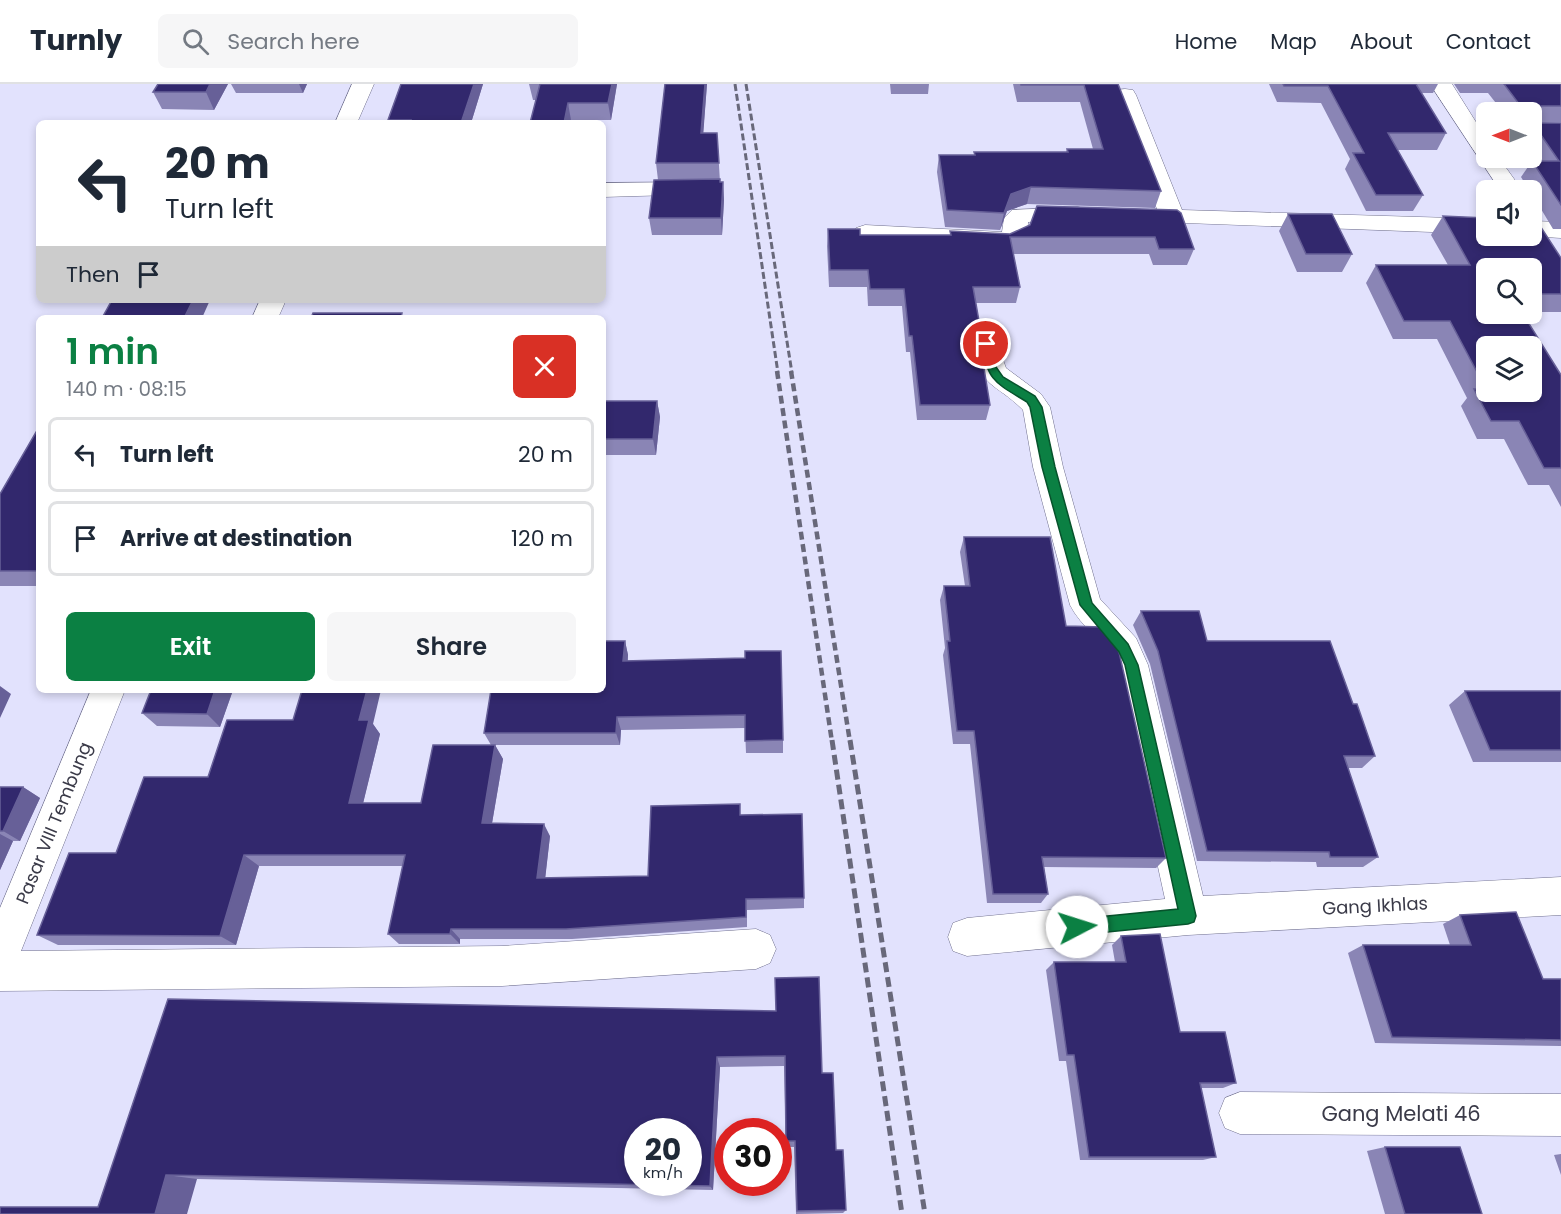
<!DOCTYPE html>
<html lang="en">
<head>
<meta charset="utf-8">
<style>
	:root { --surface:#fff; --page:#f6f6f7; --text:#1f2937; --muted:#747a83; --line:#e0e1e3; --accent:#0b8043 }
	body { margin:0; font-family:Poppins,sans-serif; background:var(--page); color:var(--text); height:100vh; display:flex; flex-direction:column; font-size:22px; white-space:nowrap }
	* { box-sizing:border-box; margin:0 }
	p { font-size:20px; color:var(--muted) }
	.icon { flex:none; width:33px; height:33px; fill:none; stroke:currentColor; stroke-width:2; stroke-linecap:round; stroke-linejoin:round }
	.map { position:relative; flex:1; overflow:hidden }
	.side { position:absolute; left:36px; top:231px; width:570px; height:378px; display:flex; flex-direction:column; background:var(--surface); border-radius:9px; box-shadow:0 3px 9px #0003 }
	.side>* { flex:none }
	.top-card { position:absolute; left:36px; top:36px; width:570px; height:183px; border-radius:9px; box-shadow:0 3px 9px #0003; background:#fff; color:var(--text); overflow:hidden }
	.needle { width:39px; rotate:270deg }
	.buttons { position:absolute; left:1476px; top:18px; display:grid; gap:12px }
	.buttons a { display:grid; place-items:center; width:66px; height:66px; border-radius:9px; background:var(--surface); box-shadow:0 3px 9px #0003; font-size:30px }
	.speed { position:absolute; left:624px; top:1034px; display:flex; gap:12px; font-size:30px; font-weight:700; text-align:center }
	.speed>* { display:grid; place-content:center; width:78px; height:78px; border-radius:50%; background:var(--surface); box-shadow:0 3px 9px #0003; line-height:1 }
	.speed small { font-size:15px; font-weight:400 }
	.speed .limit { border:9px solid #d22; background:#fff; color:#111 }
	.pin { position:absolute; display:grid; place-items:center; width:51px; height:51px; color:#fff; margin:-26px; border:3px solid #fff; border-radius:50%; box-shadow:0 2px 6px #0007 }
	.me { position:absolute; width:66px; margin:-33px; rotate:85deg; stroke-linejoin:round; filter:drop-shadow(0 0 4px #0008) }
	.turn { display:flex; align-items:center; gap:21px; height:126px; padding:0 30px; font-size:27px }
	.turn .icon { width:78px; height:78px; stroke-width:2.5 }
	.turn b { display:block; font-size:42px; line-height:51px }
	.then { display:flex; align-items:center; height:57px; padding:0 30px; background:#0003; gap:12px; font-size:22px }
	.round { display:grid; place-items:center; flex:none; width:63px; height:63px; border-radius:9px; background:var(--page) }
	.overview { display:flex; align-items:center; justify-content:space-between; height:102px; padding:0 30px }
	h1 { font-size:36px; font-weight:600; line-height:45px; color:var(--accent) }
	.primary-button { display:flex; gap:12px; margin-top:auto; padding:12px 30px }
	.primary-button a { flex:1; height:69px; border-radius:9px; background:var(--accent); color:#fff; font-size:24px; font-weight:600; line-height:69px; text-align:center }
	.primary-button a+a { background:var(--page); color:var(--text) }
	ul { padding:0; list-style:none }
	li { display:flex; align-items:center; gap:18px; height:75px; margin:0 12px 9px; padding:0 18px; border:3px solid var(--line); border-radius:9px }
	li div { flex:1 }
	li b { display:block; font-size:22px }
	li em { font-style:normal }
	header { display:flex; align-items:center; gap:36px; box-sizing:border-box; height:84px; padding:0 30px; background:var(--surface); border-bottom:2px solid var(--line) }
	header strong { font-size:28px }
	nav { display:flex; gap:33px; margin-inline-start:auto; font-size:21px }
	.search { width:420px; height:54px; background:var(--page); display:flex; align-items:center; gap:15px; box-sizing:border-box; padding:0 21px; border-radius:9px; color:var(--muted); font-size:22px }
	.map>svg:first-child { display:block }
</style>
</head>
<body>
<header>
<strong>Turnly</strong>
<div class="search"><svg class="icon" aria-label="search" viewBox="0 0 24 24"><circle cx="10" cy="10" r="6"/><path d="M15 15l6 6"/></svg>Search here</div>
<nav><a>Home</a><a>Map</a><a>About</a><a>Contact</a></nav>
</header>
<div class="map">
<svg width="1561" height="1130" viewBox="0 0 1561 1130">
	<rect width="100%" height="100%" fill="#e2e2fd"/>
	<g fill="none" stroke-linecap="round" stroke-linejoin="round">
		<defs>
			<path id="minor" d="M 352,0 L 374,0 L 357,39 L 335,39 Z
				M 1430,0 L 1452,0 L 1486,54 L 1486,74 L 1499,74 L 1522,106 L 1500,106 Z
				M 1125,5 L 1133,6 L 1136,11 L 1182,126 L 1486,135 L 1486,150 L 1131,137 L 1127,132 L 1131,127 L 1157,125 L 1114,11 L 1117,6 Z
				M 698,98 L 706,100 L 710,105 L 706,110 L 603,113 L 603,99 Z
				M 1078,123 L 1086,125 L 1090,130 L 1086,135 L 1028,138 C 1028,154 1022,160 1006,164 L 865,157 L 856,154 L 853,149 L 856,144 L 865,141 L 1002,148 L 1004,134 L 1012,126 Z
				M 1532,137 L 1561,138 L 1561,154 L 1528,152 L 1532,152 Z
				M 260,216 L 286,216 L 278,234 L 252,234 Z
				M 986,251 L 995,254 L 1006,284 L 1041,310 L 1050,323 L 1063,383 L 1100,515 L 1136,554 L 1148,581 L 1203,812 L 1561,793 L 1561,831 L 1188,851 L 967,872 L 953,867 L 948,853 L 953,839 L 967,834 L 1165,815 L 1114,581 C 1105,558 1081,543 1070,521 L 1033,383 L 1023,326 C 994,297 981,306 973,260 L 977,254 Z
				M 91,606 L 125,606 L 21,867 L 502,862 L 756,845 L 770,851 L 776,865 L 770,879 L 756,885 L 502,902 L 0,907 L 0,824 Z
				M 1240,1008 L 1561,1010 L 1561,1052 L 1240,1050 L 1225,1044 L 1219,1029 L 1225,1014 Z"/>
		</defs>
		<!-- minor casing -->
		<use href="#minor" stroke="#6f6f8d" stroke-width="1"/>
		<!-- minor -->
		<use href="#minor" fill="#fff" fill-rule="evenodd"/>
		<!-- rail-far2 -->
		<path stroke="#68687a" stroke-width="3" stroke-dasharray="7 3" stroke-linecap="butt" d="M 735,0 L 778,289
			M 746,0 L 792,289"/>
		<!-- rail-far1 -->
		<path stroke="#68687a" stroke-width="4.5" stroke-dasharray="8 4.5" stroke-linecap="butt" d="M 777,287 L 832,658
			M 791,287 L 850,658"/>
		<!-- rail -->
		<path stroke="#68687a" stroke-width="5" stroke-dasharray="10 5" stroke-linecap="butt" d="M 832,656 L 902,1130
			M 850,656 L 925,1130"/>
	</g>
	<!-- wall -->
	<path fill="#8a85b5" d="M 228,0 L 214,26 L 162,25 L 153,8 Z
		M 231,0 L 307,0 L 303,9 L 236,9 Z
		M 401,0 L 483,0 L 471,39 L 389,39 L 388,36 Z
		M 529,0 L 617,0 L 611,36 L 571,36 L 536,16 L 533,16 Z
		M 665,0 L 707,0 L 703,49 L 717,49 L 720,98 L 723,98 L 724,116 L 722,151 L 652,151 L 649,134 L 658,96 L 656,79 Z
		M 890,0 L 929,0 L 928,10 L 891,10 Z
		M 1013,0 L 1118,0 L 1161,107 L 1155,124 L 1027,120 L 1007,127 L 1000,146 L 945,143 L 937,88 L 939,71 L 974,71 L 974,68 L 1066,68 L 1067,65 L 1093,65 L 1080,18 L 1017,18 Z
		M 1269,0 L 1438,0 L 1433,9 L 1421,9 L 1446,49 L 1437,66 L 1397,66 L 1423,111 L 1413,127 L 1366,127 L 1345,85 L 1350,75 L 1321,19 L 1277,18 Z
		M 1454,0 L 1561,0 L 1561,38 L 1541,38 L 1561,39 L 1561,145 L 1553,145 L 1532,110 L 1532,106 L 1529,106 L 1521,93 L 1532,77 L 1536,77 L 1532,70 L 1532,28 L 1503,28 L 1488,9 L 1460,9 Z
		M 1177,126 L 1194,165 L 1187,181 L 1153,181 L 1149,170 L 1013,170 L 1020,203 L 1016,219 L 976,219 L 979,237 L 976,250 L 990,321 L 986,336 L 917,336 L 910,268 L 906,268 L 902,222 L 868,222 L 867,203 L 829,203 L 827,162 L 828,145 L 860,151 L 950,151 L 950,147 L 1010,150 Z
		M 1288,130 L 1352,170 L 1342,188 L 1297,188 L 1279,147 Z
		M 1443,132 L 1561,174 L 1561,228 L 1532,228 L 1532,184 L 1486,184 L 1561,291 L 1561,423 L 1549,401 L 1528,401 L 1504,355 L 1477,355 L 1461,322 L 1467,314 L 1437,255 L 1393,255 L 1366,199 L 1376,181 L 1448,181 L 1431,151 Z
		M 603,317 L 657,317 L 660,333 L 656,371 L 603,371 Z
		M 39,343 L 39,502 L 0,502 L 0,410 Z
		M 964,453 L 1066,542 L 1166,774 L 1156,784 L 1044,783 L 1048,810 L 1041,819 L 987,819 L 970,660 L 953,660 L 943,571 L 945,564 L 940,516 L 944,502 L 965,502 L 960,468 Z
		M 1141,527 L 1207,557 L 1375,672 L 1362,684 L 1348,684 L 1378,773 L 1363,783 L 1317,783 L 1316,778 L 1197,777 L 1150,580 L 1133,541 Z
		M 625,557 L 628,571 L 628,577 L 745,574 L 783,656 L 783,669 L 746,669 L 745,644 L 621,646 L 620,661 L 495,661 L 503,675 L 492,739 L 550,752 L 545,794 L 648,792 L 741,731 L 804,814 L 804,824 L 747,826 L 747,843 L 572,855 L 460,855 L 460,860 L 399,860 L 388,850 L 403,782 L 259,782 L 236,861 L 58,861 L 37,851 L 116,769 L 208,693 L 373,640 L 380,650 L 363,719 L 421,719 L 491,661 L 484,649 Z
		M 233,606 L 220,643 L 157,642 L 142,629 Z
		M 1465,607 L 1561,607 L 1561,678 L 1473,678 L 1449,621 Z
		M 0,703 L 23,703 L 40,714 L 20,757 L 13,757 L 0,786 Z
		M 1460,831 L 1543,895 L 1561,895 L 1561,962 L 1375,959 L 1348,869 L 1363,861 L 1450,861 L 1443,840 Z
		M 1121,852 L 1180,948 L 1236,999 L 1223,1004 L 1201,1004 L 1216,1073 L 1203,1076 L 1080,1076 L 1066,977 L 1059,977 L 1046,886 L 1054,878 L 1115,878 L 1112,861 Z
		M 168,915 L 776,927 L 822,989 L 846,1126 L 843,1129 L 796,1130 L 794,1063 L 786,1063 L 784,982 L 720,983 L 713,1106 L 197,1095 L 98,1123 Z
		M 1385,1063 L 1482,1130 L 1385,1130 L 1367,1067 Z
		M 1561,1070 L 1561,1091 L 1554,1071 Z"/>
	<!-- shaded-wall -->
	<path fill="#676098" d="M 210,0 L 228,0 L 214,26 L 206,8 Z
		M 299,0 L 307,0 L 303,9 Z
		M 474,0 L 483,0 L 471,39 L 461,39 Z
		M 612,0 L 617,0 L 611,36 L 608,19 Z
		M 705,0 L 707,0 L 702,67 L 701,49 Z
		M 568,19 L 571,36 L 571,39 L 564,39 Z
		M 723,98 L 724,116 L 722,151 L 721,134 Z
		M 1031,103 L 1027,120 L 1007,127 L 1000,146 L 1004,129 L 1011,110 Z
		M 193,216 L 210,216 L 202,234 L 184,234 Z
		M 979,237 L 975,253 L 974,244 Z
		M 657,317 L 660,333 L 656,371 L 653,355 Z
		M 625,557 L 628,571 L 626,591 L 623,577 Z
		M 0,602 L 11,610 L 0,634 Z
		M 215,606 L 233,606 L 220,643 L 207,630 Z
		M 367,606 L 381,606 L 373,640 L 380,650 L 360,732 L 349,719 L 359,636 Z
		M 617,633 L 621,646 L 620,661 L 616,649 Z
		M 495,661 L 503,675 L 490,751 L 482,739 Z
		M 23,703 L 40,714 L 20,757 L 3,747 Z
		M 544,740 L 550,752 L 544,805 L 537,794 Z
		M 0,750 L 13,757 L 0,786 Z
		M 244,771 L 259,782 L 236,861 L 220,852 Z
		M 451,845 L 460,855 L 460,860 L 450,850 Z
		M 717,973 L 720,983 L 713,1106 L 710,1102 Z
		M 166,1091 L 197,1095 L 187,1130 L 155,1130 Z"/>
	<!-- building -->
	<path fill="#32286d" stroke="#676098" stroke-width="1.5" fill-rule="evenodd" d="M 158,0 L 210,0 L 206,8 L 153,8 Z
		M 401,0 L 474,0 L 461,39 L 410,39 L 411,36 L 388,36 Z
		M 540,0 L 612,0 L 608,19 L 568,19 L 564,39 L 530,39 Z
		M 665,0 L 705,0 L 701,49 L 717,49 L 719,79 L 656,79 Z
		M 1021,0 L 1118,0 L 1161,107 L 1031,103 L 1011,110 L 1004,129 L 947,126 L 939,71 L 975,71 L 974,68 L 1068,68 L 1067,65 L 1103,65 L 1084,1 L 1021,1 Z
		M 1283,0 L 1416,0 L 1446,49 L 1388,49 L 1423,111 L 1376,111 L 1353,69 L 1364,69 L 1328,2 L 1284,2 Z
		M 1504,0 L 1561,0 L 1561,22 L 1541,22 L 1541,39 L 1561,39 L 1561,121 L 1532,77 L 1559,77 L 1532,38 L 1532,28 L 1525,28 Z
		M 720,95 L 720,98 L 723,98 L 721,134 L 649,134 L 654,96 Z
		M 1037,122 L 1177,126 L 1181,129 L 1194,165 L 1159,165 L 1155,153 L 1010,153 L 1020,203 L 973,203 L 979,237 L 974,244 L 982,272 L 990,321 L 920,321 L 912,252 L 909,252 L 904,205 L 870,205 L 868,186 L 830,186 L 828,145 L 860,145 L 860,151 L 951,151 L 950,147 L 1010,150 L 1030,141 Z
		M 1288,130 L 1332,130 L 1352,170 L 1306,170 Z
		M 1532,131 L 1533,131 L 1561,174 L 1561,210 L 1532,210 L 1532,184 L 1486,184 L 1486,230 L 1523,230 L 1561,291 L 1561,384 L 1544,384 L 1519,337 L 1491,337 L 1474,305 L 1486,305 L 1450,237 L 1404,237 L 1376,181 L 1470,181 L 1443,132 L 1486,134 L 1486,152 L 1532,152 ZM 1486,262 L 1532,262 L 1532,308 L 1486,308 Z
		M 112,216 L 193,216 L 184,234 L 102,234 Z
		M 313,229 L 402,229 L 401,234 L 311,234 Z
		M 603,317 L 657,317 L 653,355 L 603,355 Z
		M 39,343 L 39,487 L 0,487 L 0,410 Z
		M 964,453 L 1050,453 L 1066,542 L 1103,543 L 1119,568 L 1166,774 L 1042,773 L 1048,810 L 993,810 L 974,647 L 957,647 L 947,557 L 950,557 L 944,502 L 970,502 Z
		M 1141,527 L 1199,527 L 1207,557 L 1330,557 L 1353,620 L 1357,620 L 1375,672 L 1344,672 L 1378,773 L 1330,773 L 1329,768 L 1207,767 L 1158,567 Z
		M 603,557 L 625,557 L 623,577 L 745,574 L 745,567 L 781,567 L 783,656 L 745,657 L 745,631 L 617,633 L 616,649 L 484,649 L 491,606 L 603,606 Z
		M 151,606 L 215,606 L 207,630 L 142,629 Z
		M 302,606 L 367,606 L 359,636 L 369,636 L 349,719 L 421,719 L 433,661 L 495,661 L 482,739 L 544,740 L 537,794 L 648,792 L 651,722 L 740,720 L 740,731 L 802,730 L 804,814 L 746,815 L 746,833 L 566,845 L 451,845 L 450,850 L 388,850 L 405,771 L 244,771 L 220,852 L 37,851 L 69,769 L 116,769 L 144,693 L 208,693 L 227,636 L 293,636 Z
		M 1465,607 L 1561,607 L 1561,666 L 1490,666 Z
		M 0,703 L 23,703 L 3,747 L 0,747 Z
		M 1516,828 L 1543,895 L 1561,895 L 1561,956 L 1392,953 L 1363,861 L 1471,861 L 1460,831 Z
		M 1160,850 L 1180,948 L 1225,948 L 1236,999 L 1200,999 L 1216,1073 L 1089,1073 L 1074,971 L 1067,971 L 1054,878 L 1126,878 L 1121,852 Z
		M 819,893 L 822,989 L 833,989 L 836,1066 L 843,1066 L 846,1126 L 797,1127 L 795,1057 L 786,1057 L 785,972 L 717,973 L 710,1102 L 166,1091 L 155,1130 L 0,1130 L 0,1123 L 98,1123 L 168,915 L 776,927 L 775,894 ZM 638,1047 L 688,1047 L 688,1098 L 638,1098 Z
		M 1385,1063 L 1460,1063 L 1482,1130 L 1405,1130 Z"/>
	<!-- route -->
	<path fill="#0b8043" stroke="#07532c" stroke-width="1.5" d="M 986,257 L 992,260 L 996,283 L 1003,293 L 1035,312 L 1042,323 L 1055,383 L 1092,519 L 1128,560 L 1138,581 L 1196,832 L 1194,838 L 1188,840 L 1077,851 L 1072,849 L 1069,843 L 1072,837 L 1077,835 L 1178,825 L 1125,581 L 1119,568 L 1080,521 L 1042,383 L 1030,323 L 1027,318 C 996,299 988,298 981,260 Z"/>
	<g text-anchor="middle" stroke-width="6" stroke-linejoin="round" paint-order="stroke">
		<!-- street labels -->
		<g font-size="18" fill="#3a3a48" stroke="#fff">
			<text transform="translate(54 739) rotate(-68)" y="6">Pasar VIII Tembung</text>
			<text transform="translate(1375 822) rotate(-3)" y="6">Gang Ikhlas</text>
		</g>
		<!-- near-street labels -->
		<g font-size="21" fill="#3a3a48" stroke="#fff">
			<text x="1401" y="1037">Gang Melati 46</text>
		</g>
	</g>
</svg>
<div class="buttons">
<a><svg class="needle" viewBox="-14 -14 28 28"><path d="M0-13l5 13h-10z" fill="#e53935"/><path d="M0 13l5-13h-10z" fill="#747a83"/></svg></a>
<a><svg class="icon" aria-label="sound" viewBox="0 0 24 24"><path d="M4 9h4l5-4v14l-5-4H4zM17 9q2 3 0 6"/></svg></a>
<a><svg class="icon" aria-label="search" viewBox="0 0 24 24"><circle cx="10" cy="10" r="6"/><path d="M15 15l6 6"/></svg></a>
<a><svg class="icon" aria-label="layers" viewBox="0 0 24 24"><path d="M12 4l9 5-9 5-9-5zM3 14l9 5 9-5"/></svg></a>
</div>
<div class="speed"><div>20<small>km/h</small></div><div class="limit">30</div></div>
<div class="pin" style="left:986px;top:260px;background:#d93025"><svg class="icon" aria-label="arrive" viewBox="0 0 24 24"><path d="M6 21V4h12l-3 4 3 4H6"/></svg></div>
<svg class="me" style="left:1077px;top:843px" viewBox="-20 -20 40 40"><circle r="19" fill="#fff"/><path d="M0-13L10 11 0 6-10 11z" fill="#0b8043"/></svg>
<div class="top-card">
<div class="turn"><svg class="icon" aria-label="left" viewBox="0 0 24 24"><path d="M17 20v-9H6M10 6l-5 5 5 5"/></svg><div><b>20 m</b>Turn left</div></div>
<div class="then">Then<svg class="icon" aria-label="arrive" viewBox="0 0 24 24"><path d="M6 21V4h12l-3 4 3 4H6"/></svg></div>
</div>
<section class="side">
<div class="overview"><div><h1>1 min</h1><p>140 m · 08:15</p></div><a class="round" style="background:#d93025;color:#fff"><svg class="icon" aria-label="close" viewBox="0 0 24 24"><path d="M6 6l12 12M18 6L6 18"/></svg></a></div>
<ul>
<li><svg class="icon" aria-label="left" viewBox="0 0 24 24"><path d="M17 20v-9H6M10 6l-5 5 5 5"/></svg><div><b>Turn left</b></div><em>20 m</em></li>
<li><svg class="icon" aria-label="arrive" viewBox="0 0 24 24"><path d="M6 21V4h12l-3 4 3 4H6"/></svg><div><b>Arrive at destination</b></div><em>120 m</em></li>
</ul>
<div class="primary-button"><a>Exit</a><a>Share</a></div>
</section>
</div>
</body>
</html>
